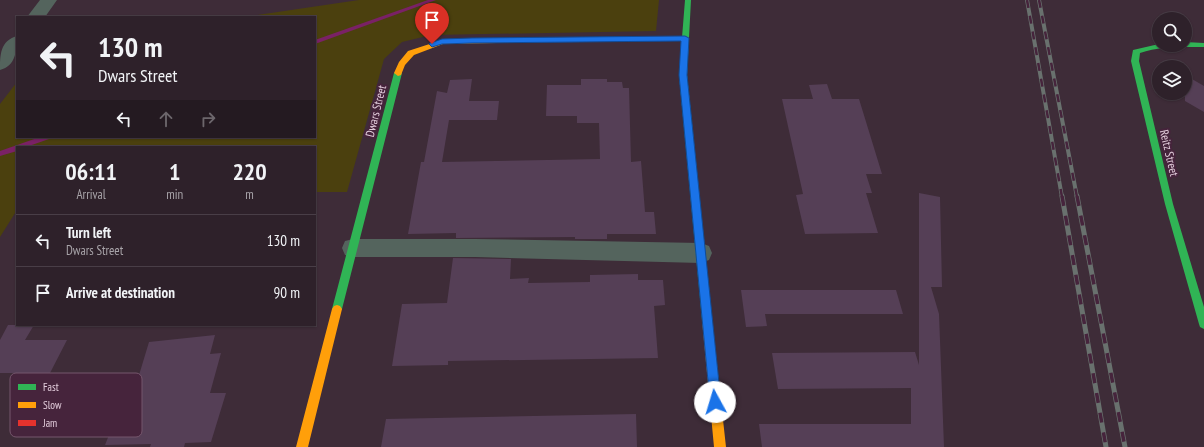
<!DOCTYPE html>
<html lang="en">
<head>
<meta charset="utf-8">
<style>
	:root { --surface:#2e212a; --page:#3a2e36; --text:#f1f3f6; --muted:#a7a3a8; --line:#493e47 }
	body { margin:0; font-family:"PT Sans Narrow",sans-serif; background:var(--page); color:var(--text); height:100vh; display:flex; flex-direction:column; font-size:15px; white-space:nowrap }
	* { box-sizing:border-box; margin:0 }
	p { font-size:13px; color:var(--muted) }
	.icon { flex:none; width:22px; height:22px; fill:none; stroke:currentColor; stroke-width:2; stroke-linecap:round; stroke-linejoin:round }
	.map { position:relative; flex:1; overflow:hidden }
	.drawer { position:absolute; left:16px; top:146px; width:300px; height:180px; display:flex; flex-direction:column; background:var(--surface); border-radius:0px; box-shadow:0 1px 3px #0004,0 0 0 1px var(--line) }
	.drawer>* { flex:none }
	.top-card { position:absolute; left:16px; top:16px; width:300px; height:122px; border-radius:0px; box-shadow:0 1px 3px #0004,0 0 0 1px var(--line); background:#2e212a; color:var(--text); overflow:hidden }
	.tools { position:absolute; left:1152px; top:12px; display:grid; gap:8px }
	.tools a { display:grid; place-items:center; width:40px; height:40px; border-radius:50%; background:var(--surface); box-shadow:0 1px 3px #0004,0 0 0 1px var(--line); font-size:20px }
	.pin { position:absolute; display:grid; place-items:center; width:34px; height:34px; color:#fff; margin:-41px -17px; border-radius:50% 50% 50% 0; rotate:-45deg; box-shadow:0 0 4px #0007 }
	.pin .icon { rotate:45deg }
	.me { position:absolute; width:44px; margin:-22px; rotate:354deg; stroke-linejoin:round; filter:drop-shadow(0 0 3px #0008) }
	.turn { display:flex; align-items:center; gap:14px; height:84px; padding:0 16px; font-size:18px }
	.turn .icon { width:52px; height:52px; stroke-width:2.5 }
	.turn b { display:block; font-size:28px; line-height:34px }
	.lanes { display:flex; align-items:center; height:38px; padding:0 16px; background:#0003; justify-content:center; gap:20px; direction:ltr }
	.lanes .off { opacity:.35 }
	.eta { display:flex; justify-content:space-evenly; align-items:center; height:68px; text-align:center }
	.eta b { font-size:24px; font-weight:600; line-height:28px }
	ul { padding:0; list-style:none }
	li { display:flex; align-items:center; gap:12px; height:52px; padding:0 16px; border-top:1px solid var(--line) }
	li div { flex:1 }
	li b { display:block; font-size:15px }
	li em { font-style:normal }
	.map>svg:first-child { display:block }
</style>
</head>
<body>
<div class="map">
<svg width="1204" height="447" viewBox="0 0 1204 447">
	<rect width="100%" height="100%" fill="#3e2c38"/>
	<!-- green -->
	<path fill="#4b400e" d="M 359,0 L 659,0 L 656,31 L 431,35 L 402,42 L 384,59 L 347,192 L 315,192 L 315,147 L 17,147 L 17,210 L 0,237 L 0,104 L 17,82 L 17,137 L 315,137 L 315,17 L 243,17 Z"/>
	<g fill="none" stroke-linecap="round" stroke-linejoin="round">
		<!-- stream -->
		<path fill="#7a2166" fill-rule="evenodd" d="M 428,0 L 436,0 L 315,44 L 315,40 Z
			M 40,137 L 50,137 L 49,139 L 26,147 L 17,147 L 17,151 L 0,156 L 0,151 Z"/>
	</g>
	<!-- building -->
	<path fill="#553f56" d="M 1185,75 L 1204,86 L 1204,112 L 1185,101 Z
		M 472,79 L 469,101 L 499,101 L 497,120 L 449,120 L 442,162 L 600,159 L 599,123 L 577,123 L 577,116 L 546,116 L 547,85 L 581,85 L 581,79 L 607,79 L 607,82 L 622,82 L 623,88 L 629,88 L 631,162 L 641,161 L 645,212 L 654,212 L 656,234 L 607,234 L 607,239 L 575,239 L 575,237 L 456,238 L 456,233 L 408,234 L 421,162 L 424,162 L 437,91 L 447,93 L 450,80 Z
		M 827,84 L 832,99 L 859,99 L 882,174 L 866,174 L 872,193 L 866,193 L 878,233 L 805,234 L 796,195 L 803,194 L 782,99 L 813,99 L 809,85 Z
		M 919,193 L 940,197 L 942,287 L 931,287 L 939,314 L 944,447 L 762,447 L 759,424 L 911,424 L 911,388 L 778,389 L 772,353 L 915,352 L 919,365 Z
		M 453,258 L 511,259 L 510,279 L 529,278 L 528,283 L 590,282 L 590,275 L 638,274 L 638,280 L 663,280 L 665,305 L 654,306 L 658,358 L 448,361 L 448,365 L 392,366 L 402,304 L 447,303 Z
		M 741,290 L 896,290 L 903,314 L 765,314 L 767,326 L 746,327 Z
		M 8,325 L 34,325 L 25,340 L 67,340 L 50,373 L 0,373 L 0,340 Z
		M 215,335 L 210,354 L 221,353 L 210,393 L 226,393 L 211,442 L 185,443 L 184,447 L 150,447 L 151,444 L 105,445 L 121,405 L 130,405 L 149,342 Z
		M 636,414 L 637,447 L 381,447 L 386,419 Z"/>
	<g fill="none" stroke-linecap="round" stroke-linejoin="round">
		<!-- street -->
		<path fill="#54645d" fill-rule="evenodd" d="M 40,0 L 57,0 L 45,17 L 27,17 Z
			M 17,36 C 17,50 16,66 0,70 C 0,55 0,41 17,36 Z
			M 353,239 L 475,239 L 701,243 L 709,246 L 712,253 L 709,260 L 701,263 L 475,257 L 353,257 L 345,255 L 342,248 L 345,241 Z"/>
		<!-- fast -->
		<path fill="#30b455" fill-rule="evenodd" d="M 685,0 L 691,0 L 687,75 L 712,320 L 711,323 L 707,324 L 703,323 L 702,320 L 679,75 Z
			M 1185,42 L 1204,43 L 1204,47 C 1182,47 1160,46 1140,53 L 1139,61 L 1173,204 L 1204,307 L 1204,329 L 1200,327 L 1199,324 L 1165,204 L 1131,61 L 1133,50 L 1159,44 L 1159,45 L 1185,45 Z
			M 398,70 L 402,73 L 342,309 L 340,312 L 337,313 L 334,312 L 332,309 L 394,73 Z"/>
		<!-- slow -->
		<path fill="#ff9f0a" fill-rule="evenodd" d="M 546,38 L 550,40 L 549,42 L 443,44 L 414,55 L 405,65 L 401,75 L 398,76 L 394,73 L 399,62 L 408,51 L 442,40 Z
			M 337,305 L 340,306 L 342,309 L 308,447 L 296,447 L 332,309 L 334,306 Z
			M 707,316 L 711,317 L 712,320 L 726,447 L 714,447 L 702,320 L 703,317 Z"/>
		<!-- jam -->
		<path fill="#e5322d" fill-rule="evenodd" d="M 685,36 L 689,38 L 688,40 L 546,42 L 542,40 L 546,38 Z"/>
		<defs>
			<path id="rail-far1" d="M 1027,0 L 1062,197
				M 1039,0 L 1077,197"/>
			<path id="rail" d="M 1062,196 L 1106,447
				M 1077,196 L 1125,447"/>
		</defs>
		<!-- rail-far1 casing -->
		<use href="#rail-far1" stroke="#69716e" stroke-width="4"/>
		<!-- rail casing -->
		<use href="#rail" stroke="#69716e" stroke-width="5"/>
		<!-- rail-far1 -->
		<use href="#rail-far1" stroke="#46243c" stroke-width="2.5" stroke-dasharray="8" stroke-linecap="butt"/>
		<!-- rail -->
		<use href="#rail" stroke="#46243c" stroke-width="3.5" stroke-dasharray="10" stroke-linecap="butt"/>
	</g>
	<!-- route -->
	<path fill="#1a73e8" stroke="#114b97" d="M 685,36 L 689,38 L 687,75 L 721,402 L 719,406 L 715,407 L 712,406 L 710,402 L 679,75 L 681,41 L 472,43 L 442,44 L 432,47 L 429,44 L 430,43 L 442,39 L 472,38 Z"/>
	<g text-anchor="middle" stroke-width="4" stroke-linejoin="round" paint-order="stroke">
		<!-- street labels -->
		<g font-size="12" fill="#e2ccdb" stroke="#46243c">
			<text transform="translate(376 111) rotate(-76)" y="4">Dwars Street</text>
			<text transform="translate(1169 153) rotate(77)" y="4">Reitz Street</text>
		</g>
	</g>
	<!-- legend -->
	<rect x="10" y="373" width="132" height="64" rx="6" fill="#46243c" stroke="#75566c" stroke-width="1"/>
	<rect x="18" y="384" width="18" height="6" fill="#30b455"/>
	<rect x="18" y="402" width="18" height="6" fill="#ff9f0a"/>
	<rect x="18" y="420" width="18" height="6" fill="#e5322d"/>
	<g font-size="11" fill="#e2ccdb">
		<text x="43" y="391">Fast</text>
		<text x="43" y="409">Slow</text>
		<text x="43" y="427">Jam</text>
	</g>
</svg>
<div class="tools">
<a><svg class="icon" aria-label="search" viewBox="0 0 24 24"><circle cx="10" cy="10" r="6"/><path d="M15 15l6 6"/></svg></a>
<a><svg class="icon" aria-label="layers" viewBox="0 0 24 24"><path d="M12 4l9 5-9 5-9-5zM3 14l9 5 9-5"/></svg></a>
</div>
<div class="pin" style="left:432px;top:44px;background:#d93025"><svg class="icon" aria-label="arrive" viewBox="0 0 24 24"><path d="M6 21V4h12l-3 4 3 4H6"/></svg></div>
<svg class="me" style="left:715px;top:402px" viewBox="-20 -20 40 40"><circle r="19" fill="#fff"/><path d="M0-13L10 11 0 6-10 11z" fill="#1a73e8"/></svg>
<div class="top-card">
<div class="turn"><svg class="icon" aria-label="left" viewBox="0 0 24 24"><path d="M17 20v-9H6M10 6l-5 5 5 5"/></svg><div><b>130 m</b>Dwars Street</div></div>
<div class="lanes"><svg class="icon" aria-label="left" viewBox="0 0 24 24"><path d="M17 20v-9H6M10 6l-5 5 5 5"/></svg><svg class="icon off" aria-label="ahead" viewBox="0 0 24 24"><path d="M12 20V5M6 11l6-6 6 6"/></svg><svg class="icon off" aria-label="right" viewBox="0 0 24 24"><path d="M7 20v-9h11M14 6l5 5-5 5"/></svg></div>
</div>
<section class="drawer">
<div class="eta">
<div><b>06:11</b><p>Arrival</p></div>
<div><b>1</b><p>min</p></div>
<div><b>220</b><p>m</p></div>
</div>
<ul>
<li><svg class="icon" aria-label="left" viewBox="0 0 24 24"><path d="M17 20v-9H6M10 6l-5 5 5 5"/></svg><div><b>Turn left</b><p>Dwars Street</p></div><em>130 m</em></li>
<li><svg class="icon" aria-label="arrive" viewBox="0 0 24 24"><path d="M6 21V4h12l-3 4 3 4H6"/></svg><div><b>Arrive at destination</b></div><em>90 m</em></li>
</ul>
</section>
</div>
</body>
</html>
